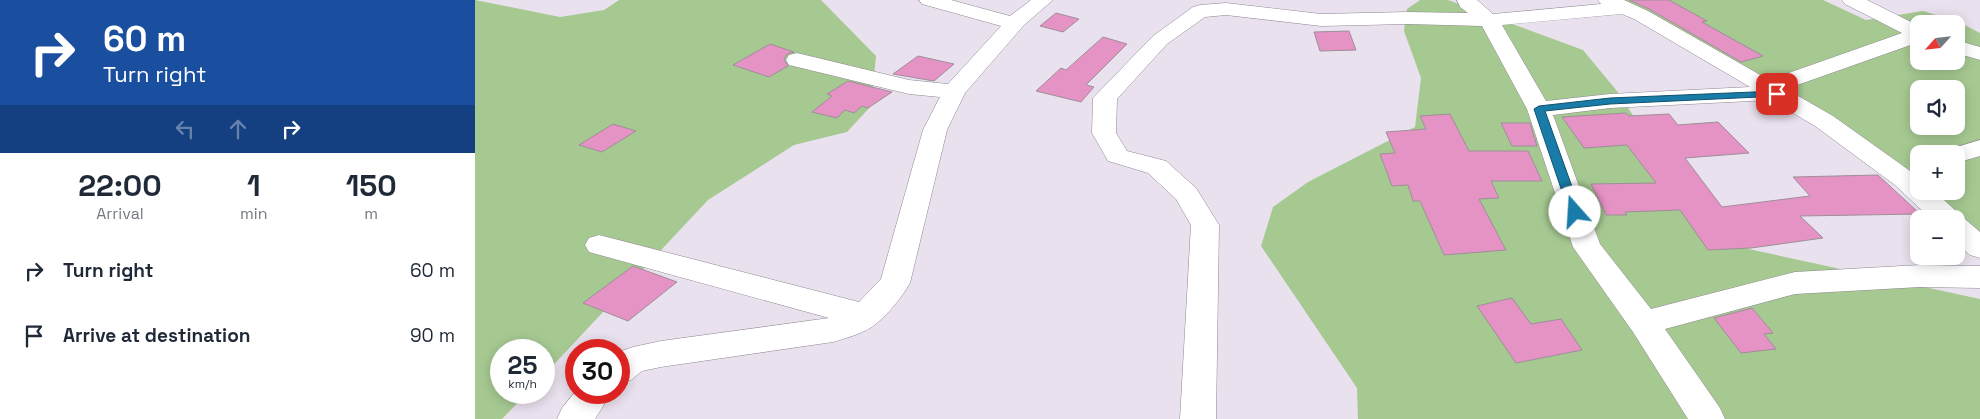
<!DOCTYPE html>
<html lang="en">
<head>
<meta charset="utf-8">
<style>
	:root { --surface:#fff; --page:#f6f6f7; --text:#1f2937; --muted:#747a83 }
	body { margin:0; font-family:"Space Grotesk",sans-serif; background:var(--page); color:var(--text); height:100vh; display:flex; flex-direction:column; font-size:19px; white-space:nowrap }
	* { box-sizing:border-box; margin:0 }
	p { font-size:16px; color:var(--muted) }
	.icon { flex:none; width:28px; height:28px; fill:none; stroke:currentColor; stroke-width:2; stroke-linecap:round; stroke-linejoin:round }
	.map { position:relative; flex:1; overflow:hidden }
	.sheet { display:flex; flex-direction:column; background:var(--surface); width:475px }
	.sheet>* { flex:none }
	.hud { background:#1a4fa0; color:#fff; overflow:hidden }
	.needle { width:32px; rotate:243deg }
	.fabs { position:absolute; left:1435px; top:15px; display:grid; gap:10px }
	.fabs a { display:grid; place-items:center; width:55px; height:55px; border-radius:10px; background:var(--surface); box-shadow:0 2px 12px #0003; font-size:25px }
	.speed { position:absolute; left:15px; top:339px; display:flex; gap:10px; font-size:25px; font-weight:700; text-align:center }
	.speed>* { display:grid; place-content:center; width:65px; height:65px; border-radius:50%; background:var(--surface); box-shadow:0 2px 12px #0003; line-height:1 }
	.speed small { font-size:12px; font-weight:400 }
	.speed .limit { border:8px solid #d22; background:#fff; color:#111 }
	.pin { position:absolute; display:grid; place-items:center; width:42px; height:42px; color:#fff; margin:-21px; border-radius:10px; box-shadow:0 2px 8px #0006 }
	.me { position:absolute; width:55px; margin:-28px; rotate:341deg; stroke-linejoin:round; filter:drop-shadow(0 0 4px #0008) }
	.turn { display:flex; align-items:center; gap:18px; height:105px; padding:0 20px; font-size:22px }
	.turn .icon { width:65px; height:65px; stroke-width:2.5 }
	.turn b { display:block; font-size:35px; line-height:42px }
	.lanes { display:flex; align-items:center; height:48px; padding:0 20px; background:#0003; justify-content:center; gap:25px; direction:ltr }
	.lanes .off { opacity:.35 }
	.eta { display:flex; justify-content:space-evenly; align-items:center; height:85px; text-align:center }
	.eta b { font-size:30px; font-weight:800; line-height:35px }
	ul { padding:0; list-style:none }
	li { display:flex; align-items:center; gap:15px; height:65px; padding:0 20px }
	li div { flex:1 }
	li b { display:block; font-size:19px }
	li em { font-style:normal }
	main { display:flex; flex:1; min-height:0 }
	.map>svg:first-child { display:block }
</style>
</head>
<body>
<main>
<section class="sheet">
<div class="hud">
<div class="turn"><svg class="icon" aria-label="right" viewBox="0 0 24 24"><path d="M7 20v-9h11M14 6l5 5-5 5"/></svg><div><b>60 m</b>Turn right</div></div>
<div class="lanes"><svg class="icon off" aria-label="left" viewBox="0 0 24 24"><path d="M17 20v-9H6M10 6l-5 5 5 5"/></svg><svg class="icon off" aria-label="ahead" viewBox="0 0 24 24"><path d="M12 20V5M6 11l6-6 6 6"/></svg><svg class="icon" aria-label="right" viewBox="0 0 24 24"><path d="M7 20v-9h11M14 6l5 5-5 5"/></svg></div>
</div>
<div class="eta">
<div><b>22:00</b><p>Arrival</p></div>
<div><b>1</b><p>min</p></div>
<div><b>150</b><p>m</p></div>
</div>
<ul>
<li><svg class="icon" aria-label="right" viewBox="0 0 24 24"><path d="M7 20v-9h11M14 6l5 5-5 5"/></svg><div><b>Turn right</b></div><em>60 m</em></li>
<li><svg class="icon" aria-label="arrive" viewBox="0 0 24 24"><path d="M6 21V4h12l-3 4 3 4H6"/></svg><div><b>Arrive at destination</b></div><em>90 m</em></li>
</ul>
</section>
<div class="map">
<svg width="1505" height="419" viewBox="0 0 1505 419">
	<rect width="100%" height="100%" fill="#eae1ee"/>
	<!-- green -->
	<path fill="#a6c992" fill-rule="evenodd" d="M 0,0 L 85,17 L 129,10 L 144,0 L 346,0 L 401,56 L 396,106 L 372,132 L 319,145 L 233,200 L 69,375 L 69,350 L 26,350 L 26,392 L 52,393 L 27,419 L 0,419 Z
		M 945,0 L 973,0 L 1108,50 L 1142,91 L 1241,242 L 1505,299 L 1505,419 L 883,419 L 882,388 L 786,246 L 798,207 L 833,182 L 940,127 L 946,78 L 929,31 L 932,9 Z
		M 1136,0 L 1348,0 L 1391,20 L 1448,11 L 1484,22 L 1505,33 L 1505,248 L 1481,219 L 1473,219 L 1429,179 ZM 1444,24 L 1481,24 L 1481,61 L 1444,61 ZM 1444,89 L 1481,89 L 1481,126 L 1444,126 ZM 1444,154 L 1481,154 L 1481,191 L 1444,191 Z"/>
	<!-- building -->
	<path fill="#e592c4" stroke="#9d8f97" d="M 1154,0 L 1194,0 L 1232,21 L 1227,22 L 1288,56 L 1266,62 L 1174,9 Z
		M 581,13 L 604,19 L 588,32 L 565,26 Z
		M 874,31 L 881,50 L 845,51 L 839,32 Z
		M 628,37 L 652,44 L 611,85 L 619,87 L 606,102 L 561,91 L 586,68 L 591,70 Z
		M 295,44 L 319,52 L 312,54 L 309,59 L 313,66 L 294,77 L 258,65 Z
		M 443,56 L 479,64 L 459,81 L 418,74 Z
		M 373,81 L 417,92 L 393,108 L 387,106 L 379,113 L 370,110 L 362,118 L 337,112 L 357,96 L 352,94 Z
		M 1151,113 L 1154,116 L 1194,114 L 1203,125 L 1243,122 L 1274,153 L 1210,158 L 1247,207 L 1335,196 L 1318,177 L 1403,175 L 1445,214 L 1325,216 L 1348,238 L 1276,248 L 1233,250 L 1205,210 L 1150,212 L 1152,215 L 1131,215 L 1116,184 L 1181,183 L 1152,145 L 1109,148 L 1087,117 Z
		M 975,114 L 994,151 L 1053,151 L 1067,181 L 1016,181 L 1024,198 L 1004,199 L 1031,250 L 969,255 L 945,201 L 938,201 L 933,185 L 917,186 L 905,154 L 920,153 L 911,132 L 951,129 L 945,116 Z
		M 1026,123 L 1055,123 L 1062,146 L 1037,146 Z
		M 138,124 L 161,131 L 127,152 L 104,145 Z
		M 158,266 L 202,282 L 153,321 L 108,303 Z
		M 1037,298 L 1056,324 L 1086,319 L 1107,350 L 1041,363 L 1002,306 Z
		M 1277,308 L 1298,333 L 1289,334 L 1301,349 L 1266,353 L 1239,318 Z"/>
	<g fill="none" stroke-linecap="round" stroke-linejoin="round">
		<defs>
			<path id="minor" d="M 444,0 L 476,0 L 535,16 L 556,0 L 578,0 L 549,25 L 490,93 L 472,130 L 435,283 C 427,297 414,313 402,323 C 391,333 371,338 358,342 L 186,367 L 167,371 L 156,380 L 144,383 L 144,352 L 158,347 L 186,341 L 354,318 L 114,252 L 110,245 L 114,238 L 124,235 L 384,302 L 406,279 L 448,130 L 465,97 L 434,94 L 314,65 L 311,60 L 314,55 L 322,53 L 434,80 L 473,84 L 526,26 L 447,4 Z
				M 982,0 L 1002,0 L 1018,14 L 1126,4 L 1123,0 L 1149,0 L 1173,11 L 1294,80 L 1427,33 L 1370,4 L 1367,0 L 1392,0 L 1444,26 L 1444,42 L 1311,89 L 1358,116 L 1438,173 L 1444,178 L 1444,191 L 1459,191 C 1475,205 1489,219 1505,232 L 1505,258 L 1495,255 L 1481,243 L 1481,219 L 1456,219 L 1420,185 L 1340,126 L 1296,100 L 1135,108 L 1078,115 L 1125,244 L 1176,309 L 1320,272 L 1445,265 L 1505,266 L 1505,288 L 1445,287 L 1320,294 L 1190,329 L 1245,408 L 1250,419 L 1213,419 L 1158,332 L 1098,247 L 1052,109 L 1007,26 L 933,24 L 846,26 L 751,15 L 730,17 L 692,44 L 642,99 L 641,133 L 652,151 L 691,161 L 721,188 L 744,225 L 741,419 L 705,419 L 716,225 L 701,199 L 673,173 L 633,161 L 617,133 L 618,98 L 678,36 L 718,7 L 725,5 L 751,3 L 846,14 L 933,12 L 993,13 L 985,7 ZM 1147,14 L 1159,19 L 1275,87 L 1135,94 L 1071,101 L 1027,25 Z
				M 1481,40 L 1505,47 L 1505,60 L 1481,53 Z
				M 1505,140 L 1505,156 L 1481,163 L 1481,154 L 1469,154 L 1472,150 Z
				M 101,391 L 101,392 L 137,392 L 120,419 L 82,419 L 87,408 Z"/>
		</defs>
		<!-- minor casing -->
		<use href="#minor" stroke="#8f8793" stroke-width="1"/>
		<!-- minor -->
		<use href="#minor" fill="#fff" fill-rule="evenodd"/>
	</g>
	<!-- route -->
	<path fill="#197ca8" stroke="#10516d" d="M 1302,91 L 1305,91 L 1305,96 L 1135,104 L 1070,111 L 1106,212 L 1100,216 L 1094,212 L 1059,109 L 1064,106 L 1135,98 Z"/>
</svg>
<div class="fabs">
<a><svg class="needle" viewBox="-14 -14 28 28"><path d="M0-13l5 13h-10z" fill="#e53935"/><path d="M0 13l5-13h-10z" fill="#747a83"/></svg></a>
<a><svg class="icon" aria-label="sound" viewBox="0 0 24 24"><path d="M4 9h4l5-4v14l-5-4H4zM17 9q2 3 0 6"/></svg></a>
<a>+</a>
<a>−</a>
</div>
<div class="speed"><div>25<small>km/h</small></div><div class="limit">30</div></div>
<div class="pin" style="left:1302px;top:94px;background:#d93025"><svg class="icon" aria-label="arrive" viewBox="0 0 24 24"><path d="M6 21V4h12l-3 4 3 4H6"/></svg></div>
<svg class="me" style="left:1100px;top:212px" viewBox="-20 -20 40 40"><circle r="19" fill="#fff"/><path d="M0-13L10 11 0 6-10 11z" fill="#197ca8"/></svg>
</div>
</main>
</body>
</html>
